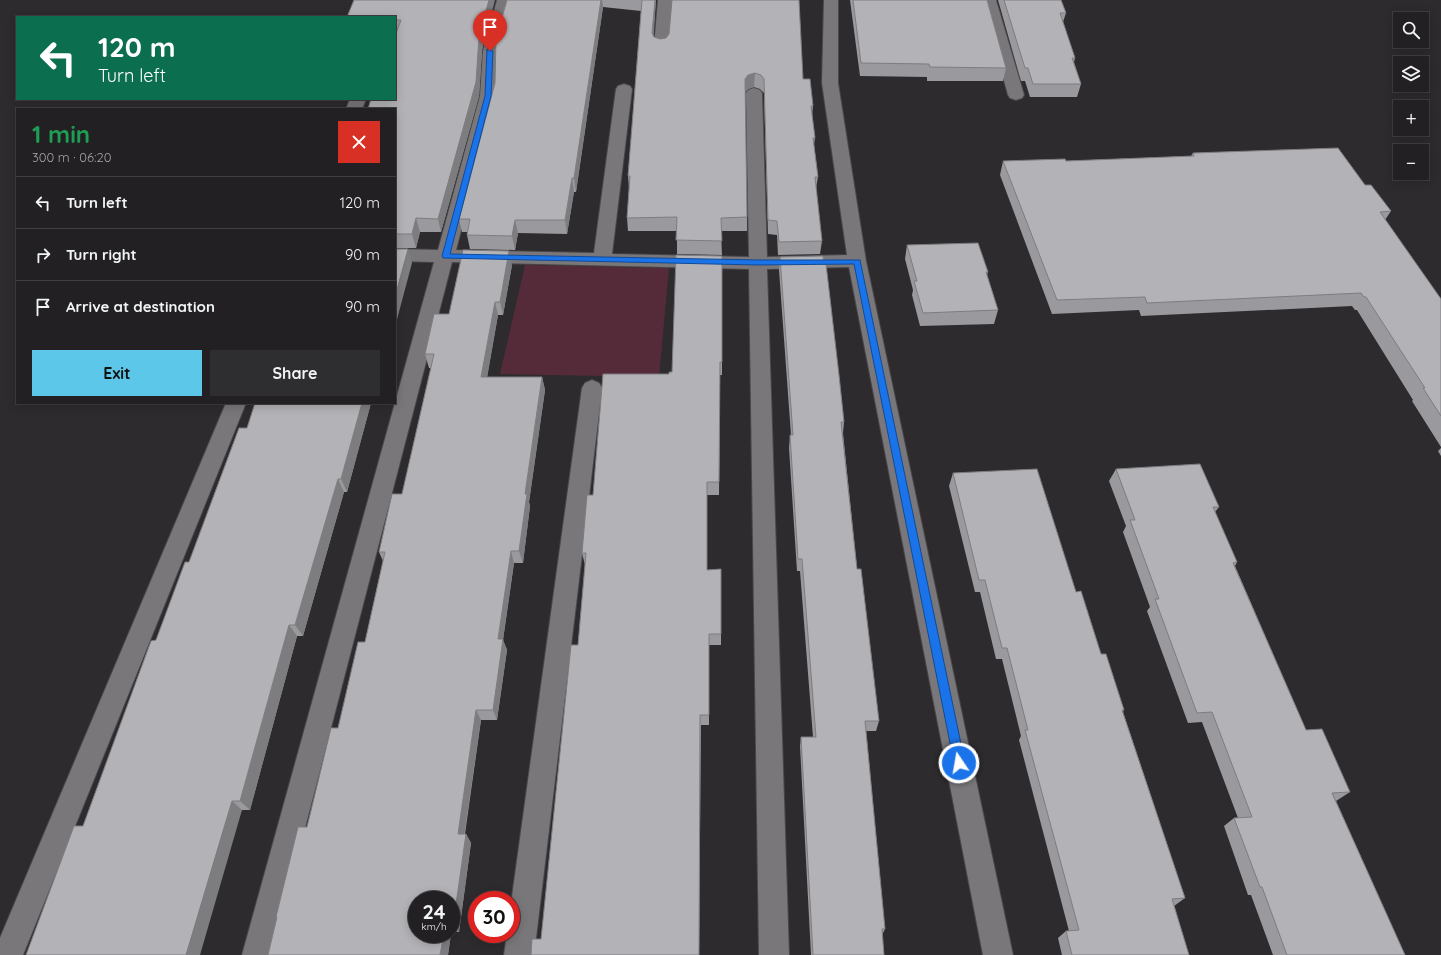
<!DOCTYPE html>
<html lang="en">
<head>
<meta charset="utf-8">
<style>
	:root { --surface:#222022; --page:#2e2d2f; --text:#f1f3f6; --muted:#a2a3a5; --line:#3f3e40; --accent:#5cc7e8 }
	body { margin:0; font-family:Quicksand,sans-serif; background:var(--page); color:var(--text); height:100vh; display:flex; flex-direction:column; font-size:15px; white-space:nowrap }
	* { box-sizing:border-box; margin:0 }
	p { font-size:13px; color:var(--muted) }
	.icon { flex:none; width:22px; height:22px; fill:none; stroke:currentColor; stroke-width:2; stroke-linecap:round; stroke-linejoin:round }
	.map { position:relative; flex:1; overflow:hidden }
	.panel { position:absolute; left:16px; top:108px; width:380px; height:296px; display:flex; flex-direction:column; background:var(--surface); border-radius:0px; box-shadow:0 2px 10px #0003,0 0 0 1px var(--line) }
	.panel>* { flex:none }
	.hud { position:absolute; left:16px; top:16px; width:380px; height:84px; border-radius:0px; box-shadow:0 2px 10px #0003,0 0 0 1px var(--line); background:#0b6e4f; color:#fff; overflow:hidden }
	.controls { position:absolute; left:1393px; top:12px; display:grid; gap:8px }
	.controls a { display:grid; place-items:center; width:36px; height:36px; border-radius:0px; background:var(--surface); box-shadow:0 2px 10px #0003,0 0 0 1px var(--line); font-size:20px }
	.speed { position:absolute; left:408px; top:891px; display:flex; gap:8px; font-size:20px; font-weight:700; text-align:center }
	.speed>* { display:grid; place-content:center; width:52px; height:52px; border-radius:50%; background:var(--surface); box-shadow:0 2px 10px #0003,0 0 0 1px var(--line); line-height:1 }
	.speed small { font-size:10px; font-weight:400 }
	.speed .limit { border:6px solid #d22; background:#fff; color:#111 }
	.pin { position:absolute; display:grid; place-items:center; width:34px; height:34px; color:#fff; margin:-41px -17px; border-radius:50% 50% 50% 0; rotate:-45deg; box-shadow:0 0 4px #0007 }
	.pin .icon { rotate:45deg }
	.me { position:absolute; width:44px; margin:-22px; rotate:348deg; stroke-linejoin:round; filter:drop-shadow(0 0 3px #0008) }
	.turn { display:flex; align-items:center; gap:14px; height:84px; padding:0 16px; font-size:18px }
	.turn .icon { width:52px; height:52px; stroke-width:2.5 }
	.turn b { display:block; font-size:28px; line-height:34px }
	.round { display:grid; place-items:center; flex:none; width:42px; height:42px; border-radius:0px; background:var(--page) }
	.headline { display:flex; align-items:center; justify-content:space-between; height:68px; padding:0 16px }
	h1 { font-size:24px; font-weight:700; line-height:30px; color:#1e9e55 }
	.button { display:flex; gap:8px; margin-top:auto; padding:8px 16px }
	.button a { flex:1; height:46px; border-radius:0px; background:var(--accent); color:#111; font-size:16px; font-weight:700; line-height:46px; text-align:center }
	.button a+a { background:var(--page); color:var(--text) }
	ul { padding:0; list-style:none }
	li { display:flex; align-items:center; gap:12px; height:52px; padding:0 16px; border-top:1px solid var(--line) }
	li div { flex:1 }
	li b { display:block; font-size:15px }
	li em { font-style:normal }
	.map>svg:first-child { display:block }
</style>
</head>
<body>
<div class="map">
<svg width="1441" height="955" viewBox="0 0 1441 955">
	<rect width="100%" height="100%" fill="#2d2b2e"/>
	<!-- green -->
	<path fill="#552b3a" d="M 525,265 L 669,268 L 659,377 L 500,374 Z"/>
	<g fill="none" stroke-linecap="round" stroke-linejoin="round">
		<defs>
			<path id="minor" d="M 497,0 L 511,0 L 497,51 L 496,96 L 456,250 L 594,253 L 616,89 L 618,86 L 624,84 L 630,86 L 632,89 L 612,254 L 749,257 L 746,93 L 748,90 L 754,88 L 760,90 L 762,93 L 767,257 L 847,255 L 822,83 L 824,0 L 838,0 L 838,83 L 866,261 L 1013,955 L 983,955 L 849,267 L 767,269 L 789,955 L 759,955 L 749,269 L 452,262 L 272,955 L 242,955 L 434,262 L 395,261 L 395,249 L 438,250 L 480,96 L 483,51 Z
				M 658,0 L 672,0 L 668,47 L 666,50 L 661,51 L 656,50 L 654,47 Z
				M 982,0 L 996,0 L 1024,95 L 1022,98 L 1016,100 L 1010,98 L 1008,95 Z
				M 350,99 L 366,99 L 362,109 L 346,109 Z
				M 592,380 L 599,383 L 602,388 L 534,955 L 504,955 L 507,934 L 511,934 L 511,904 L 582,388 L 585,383 Z
				M 226,403 L 246,403 L 23,955 L 0,955 L 0,938 Z"/>
		</defs>
		<!-- minor casing -->
		<use href="#minor" stroke="#4a474a" stroke-width="2"/>
		<!-- minor -->
		<use href="#minor" fill="#7a777a" fill-rule="evenodd"/>
	</g>
	<!-- wall -->
	<path fill="#9a999d" d="M 354,0 L 482,51 L 479,96 L 441,232 L 420,232 L 416,248 L 395,248 L 395,109 L 396,34 L 395,34 L 395,17 Z
		M 507,0 L 656,0 L 653,36 L 654,37 L 803,79 L 813,106 L 812,116 L 815,138 L 814,145 L 818,177 L 816,188 L 822,241 L 820,254 L 778,255 L 777,235 L 768,234 L 764,93 L 760,89 L 754,87 L 748,89 L 745,92 L 747,217 L 747,231 L 721,231 L 722,255 L 677,254 L 677,231 L 628,231 L 627,218 L 629,189 L 628,176 L 641,11 L 603,7 L 576,192 L 574,192 L 567,234 L 518,233 L 515,250 L 470,249 L 467,235 L 467,232 L 462,232 L 459,219 L 495,83 Z
		M 850,0 L 987,0 L 1006,68 L 1003,81 L 927,81 L 927,77 L 860,76 Z
		M 998,0 L 1061,0 L 1066,13 L 1063,22 L 1075,58 L 1074,62 L 1081,84 L 1077,97 L 1030,97 L 1025,81 L 1021,81 Z
		M 1193,153 L 1365,185 L 1391,211 L 1385,220 L 1441,299 L 1441,447 L 1412,401 L 1413,400 L 1357,310 L 1355,310 L 1352,306 L 1141,316 L 1139,310 L 1052,314 L 1000,175 L 1003,161 L 1066,161 L 1191,156 Z
		M 907,245 L 988,272 L 987,275 L 998,310 L 994,324 L 920,326 L 912,295 L 913,290 L 905,259 Z
		M 722,256 L 722,375 L 720,375 L 719,495 L 707,495 L 707,570 L 721,569 L 721,645 L 709,645 L 709,725 L 701,725 L 699,955 L 531,955 L 541,939 L 578,645 L 585,565 L 582,553 L 593,495 L 669,374 L 672,372 Z
		M 780,257 L 844,422 L 843,433 L 857,569 L 879,721 L 876,731 L 866,731 L 885,929 L 882,935 L 884,955 L 811,955 L 800,746 L 801,737 L 813,737 L 800,571 L 797,571 L 789,448 L 790,435 L 791,435 L 779,270 Z
		M 512,265 L 503,315 L 498,315 L 487,377 L 542,377 L 545,390 L 529,502 L 530,506 L 523,563 L 514,563 L 503,640 L 507,650 L 497,720 L 481,720 L 465,834 L 466,834 L 471,843 L 459,932 L 451,932 L 451,900 L 417,900 L 451,934 L 448,955 L 268,955 L 277,918 L 276,917 L 307,827 L 365,642 L 383,561 L 379,552 L 402,494 L 431,368 L 429,368 L 425,354 L 449,314 Z
		M 371,403 L 347,492 L 344,492 L 303,636 L 297,636 L 250,810 L 242,810 L 83,826 L 156,640 L 247,428 Z
		M 1441,448 L 1441,456 L 1438,451 Z
		M 1116,469 L 1219,507 L 1215,512 L 1237,562 L 1235,566 L 1306,730 L 1350,792 L 1336,801 L 1405,955 L 1273,955 L 1251,895 L 1248,895 L 1224,826 L 1234,818 L 1238,818 L 1202,722 L 1188,723 L 1147,611 L 1150,607 L 1123,532 L 1126,526 L 1109,481 Z
		M 953,473 L 1076,592 L 1124,710 L 1123,712 L 1185,898 L 1174,906 L 1189,955 L 1062,955 L 1058,938 L 1066,931 L 1069,931 L 1019,740 L 1021,736 L 1002,659 L 996,659 L 980,592 L 975,592 L 949,486 Z"/>
	<!-- shaded-wall -->
	<path fill="#7d7d80" d="M 489,0 L 495,0 L 482,51 L 479,96 L 441,232 L 438,219 L 479,37 Z
		M 601,0 L 602,0 L 603,7 L 576,192 L 574,178 Z
		M 655,0 L 656,0 L 653,47 L 652,33 Z
		M 755,73 L 754,87 L 748,89 L 744,93 L 745,79 L 748,75 Z
		M 572,178 L 574,192 L 567,234 L 565,220 Z
		M 416,218 L 420,232 L 416,248 L 412,234 Z
		M 515,220 L 518,233 L 515,250 L 512,236 Z
		M 408,249 L 412,263 L 395,327 L 395,297 Z
		M 509,251 L 512,265 L 503,315 L 500,302 Z
		M 495,302 L 498,315 L 485,390 L 481,377 Z
		M 542,377 L 545,390 L 529,502 L 530,506 L 523,563 L 519,551 L 525,494 Z
		M 362,403 L 371,403 L 347,492 L 341,479 Z
		M 338,479 L 344,492 L 303,636 L 295,625 Z
		M 511,551 L 514,563 L 503,640 L 507,650 L 497,720 L 493,710 L 498,639 Z
		M 289,625 L 297,636 L 250,810 L 240,801 Z
		M 476,710 L 481,720 L 463,843 L 458,834 Z
		M 232,801 L 242,810 L 200,955 L 186,955 Z
		M 466,834 L 471,843 L 459,932 L 453,925 Z
		M 444,934 L 451,934 L 448,955 L 440,955 Z"/>
	<!-- building -->
	<path fill="#b3b2b7" stroke="#7d7d80" d="M 354,0 L 489,0 L 479,37 L 476,82 L 438,219 L 416,218 L 412,234 L 395,234 L 395,109 L 368,109 L 371,99 L 395,99 L 395,36 L 401,20 L 395,20 L 395,17 L 347,17 Z
		M 507,0 L 601,0 L 574,178 L 572,178 L 565,220 L 515,220 L 512,236 L 467,235 L 470,219 L 459,219 L 495,83 L 496,38 Z
		M 642,0 L 655,0 L 652,33 L 654,37 L 660,39 L 666,38 L 669,34 L 672,0 L 799,0 L 803,79 L 810,79 L 813,106 L 811,106 L 815,138 L 813,138 L 818,177 L 815,177 L 822,241 L 779,242 L 777,221 L 768,220 L 764,79 L 761,75 L 755,73 L 748,75 L 745,79 L 747,217 L 721,218 L 722,241 L 676,240 L 677,217 L 627,218 L 630,176 L 628,176 Z
		M 853,0 L 987,0 L 1006,68 L 930,67 L 929,64 L 861,63 Z
		M 1004,0 L 1061,0 L 1066,13 L 1060,13 L 1075,58 L 1072,58 L 1081,84 L 1033,84 L 1028,68 L 1025,68 Z
		M 1338,148 L 1365,185 L 1371,185 L 1391,211 L 1380,212 L 1441,299 L 1441,416 L 1423,388 L 1425,388 L 1366,297 L 1364,297 L 1361,293 L 1147,303 L 1145,297 L 1057,300 L 1003,161 L 1065,159 L 1066,161 L 1194,156 L 1193,153 Z
		M 978,243 L 988,272 L 986,272 L 998,310 L 923,313 L 914,281 L 917,281 L 907,245 Z
		M 395,249 L 408,249 L 395,297 Z
		M 463,250 L 509,251 L 500,302 L 495,302 L 481,377 L 542,377 L 525,494 L 527,494 L 519,551 L 511,551 L 498,639 L 503,639 L 493,710 L 476,710 L 458,834 L 466,834 L 453,925 L 451,925 L 451,900 L 417,900 L 417,934 L 444,934 L 440,955 L 268,955 L 277,917 L 276,917 L 298,827 L 307,827 L 331,728 L 338,728 L 358,642 L 365,642 L 385,552 L 379,552 L 392,494 L 402,494 L 434,354 L 425,354 L 434,314 L 449,314 Z
		M 676,255 L 722,256 L 722,362 L 720,362 L 719,482 L 707,482 L 707,570 L 721,569 L 721,634 L 709,634 L 709,715 L 700,715 L 699,955 L 531,955 L 532,939 L 541,939 L 571,645 L 578,645 L 586,553 L 582,553 L 587,495 L 593,495 L 603,374 L 669,374 L 669,372 L 672,372 Z
		M 823,256 L 824,264 L 826,264 L 839,375 L 844,422 L 841,422 L 857,569 L 861,569 L 879,721 L 865,721 L 885,929 L 882,929 L 884,955 L 813,955 L 801,737 L 816,737 L 802,559 L 798,559 L 790,435 L 793,435 L 780,257 Z
		M 255,403 L 362,403 L 341,479 L 338,479 L 295,625 L 289,625 L 240,801 L 232,801 L 186,955 L 26,955 L 74,826 L 83,826 L 151,641 L 156,640 L 185,562 L 189,562 L 239,428 L 247,428 Z
		M 1200,464 L 1219,507 L 1213,507 L 1237,562 L 1233,563 L 1306,730 L 1322,729 L 1350,792 L 1332,793 L 1405,955 L 1287,955 L 1262,887 L 1260,887 L 1234,818 L 1252,817 L 1212,712 L 1197,713 L 1155,599 L 1159,599 L 1130,520 L 1135,520 L 1116,469 Z
		M 1037,469 L 1076,592 L 1081,591 L 1101,654 L 1106,654 L 1124,710 L 1122,710 L 1185,898 L 1172,899 L 1189,955 L 1072,955 L 1066,931 L 1079,930 L 1025,730 L 1028,730 L 1007,648 L 1002,648 L 985,580 L 979,580 L 953,473 Z"/>
	<!-- route -->
	<path fill="#1a73e8" stroke="#114b97" d="M 487,49 L 493,51 L 491,96 L 450,254 L 758,260 L 860,260 L 965,763 L 963,767 L 959,768 L 955,767 L 954,763 L 854,264 L 758,265 L 443,258 L 442,256 L 485,96 Z"/>
</svg>
<div class="controls">
<a><svg class="icon" aria-label="search" viewBox="0 0 24 24"><circle cx="10" cy="10" r="6"/><path d="M15 15l6 6"/></svg></a>
<a><svg class="icon" aria-label="layers" viewBox="0 0 24 24"><path d="M12 4l9 5-9 5-9-5zM3 14l9 5 9-5"/></svg></a>
<a>+</a>
<a>−</a>
</div>
<div class="speed"><div>24<small>km/h</small></div><div class="limit">30</div></div>
<div class="pin" style="left:490px;top:51px;background:#d93025"><svg class="icon" aria-label="arrive" viewBox="0 0 24 24"><path d="M6 21V4h12l-3 4 3 4H6"/></svg></div>
<svg class="me" style="left:959px;top:763px" viewBox="-20 -20 40 40"><circle r="17" fill="#1a73e8" stroke="#fff" stroke-width="3"/><path d="M0-11L8 9 0 5-8 9z" fill="#fff"/></svg>
<div class="hud">
<div class="turn"><svg class="icon" aria-label="left" viewBox="0 0 24 24"><path d="M17 20v-9H6M10 6l-5 5 5 5"/></svg><div><b>120 m</b>Turn left</div></div>
</div>
<section class="panel">
<div class="headline"><div><h1>1 min</h1><p>300 m · 06:20</p></div><a class="round" style="background:#d93025;color:#fff"><svg class="icon" aria-label="close" viewBox="0 0 24 24"><path d="M6 6l12 12M18 6L6 18"/></svg></a></div>
<ul>
<li><svg class="icon" aria-label="left" viewBox="0 0 24 24"><path d="M17 20v-9H6M10 6l-5 5 5 5"/></svg><div><b>Turn left</b></div><em>120 m</em></li>
<li><svg class="icon" aria-label="right" viewBox="0 0 24 24"><path d="M7 20v-9h11M14 6l5 5-5 5"/></svg><div><b>Turn right</b></div><em>90 m</em></li>
<li><svg class="icon" aria-label="arrive" viewBox="0 0 24 24"><path d="M6 21V4h12l-3 4 3 4H6"/></svg><div><b>Arrive at destination</b></div><em>90 m</em></li>
</ul>
<div class="button"><a>Exit</a><a>Share</a></div>
</section>
</div>
</body>
</html>
